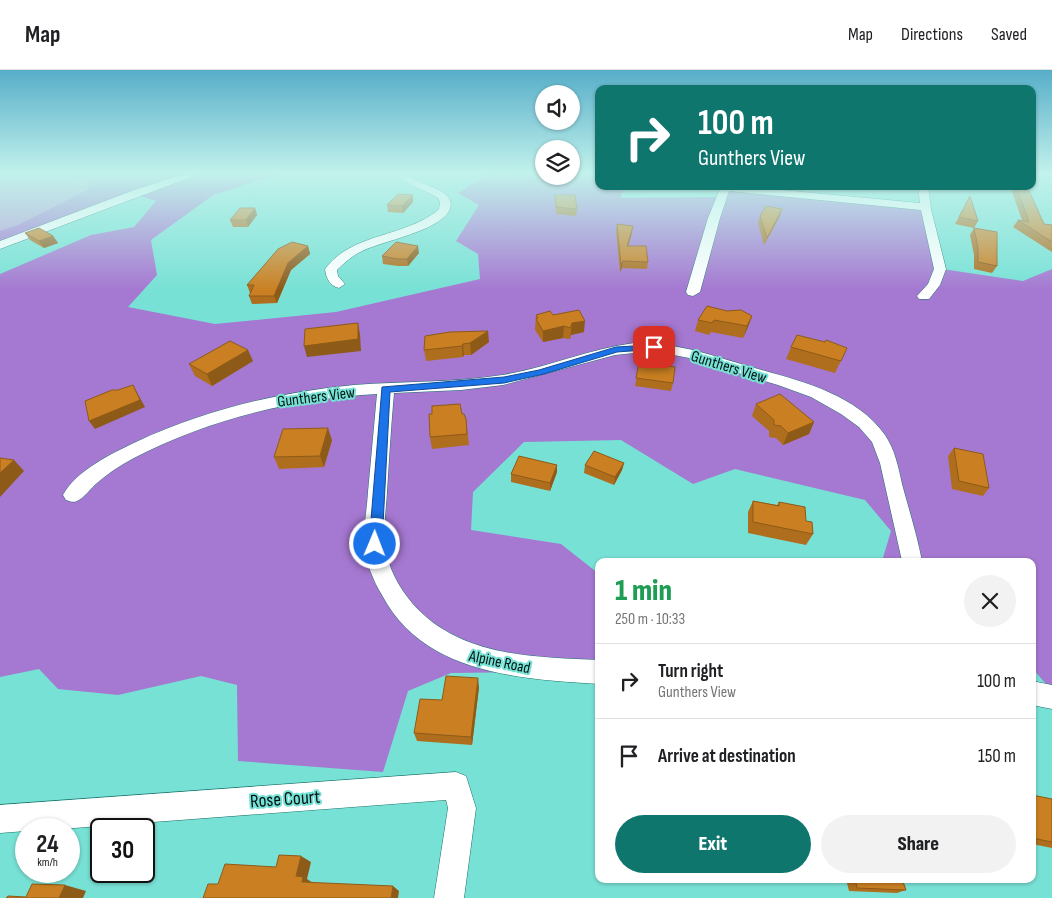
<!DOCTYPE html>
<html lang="en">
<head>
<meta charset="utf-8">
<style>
	:root { --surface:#fff; --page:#f2f2f2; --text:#202124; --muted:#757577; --line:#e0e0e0; --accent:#0f766e }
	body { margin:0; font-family:"Sofia Sans Condensed",sans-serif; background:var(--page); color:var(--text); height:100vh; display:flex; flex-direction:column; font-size:19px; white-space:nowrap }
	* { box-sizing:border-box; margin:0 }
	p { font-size:16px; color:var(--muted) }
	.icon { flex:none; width:28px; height:28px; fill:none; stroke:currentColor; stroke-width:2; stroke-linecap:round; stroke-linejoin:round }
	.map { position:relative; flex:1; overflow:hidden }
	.details { position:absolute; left:595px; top:488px; width:441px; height:325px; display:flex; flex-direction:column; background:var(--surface); border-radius:10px; box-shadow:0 1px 4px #0004 }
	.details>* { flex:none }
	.top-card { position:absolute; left:595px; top:15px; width:441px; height:105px; border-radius:10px; box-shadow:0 1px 4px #0004; background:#0f766e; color:#fff; overflow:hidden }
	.tools { position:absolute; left:535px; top:15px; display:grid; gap:10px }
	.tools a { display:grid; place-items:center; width:45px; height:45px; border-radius:50%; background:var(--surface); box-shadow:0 1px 4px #0004; font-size:25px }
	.speed { position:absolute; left:15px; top:748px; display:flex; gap:10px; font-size:25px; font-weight:700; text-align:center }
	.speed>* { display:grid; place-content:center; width:65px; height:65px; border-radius:50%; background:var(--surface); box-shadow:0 1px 4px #0004; line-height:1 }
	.speed small { font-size:12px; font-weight:400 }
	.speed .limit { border:2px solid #111; border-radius:8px; background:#fff; color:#111 }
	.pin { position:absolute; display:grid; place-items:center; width:42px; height:42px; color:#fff; margin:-21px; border-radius:10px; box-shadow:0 2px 8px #0006 }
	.me { position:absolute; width:55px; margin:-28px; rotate:1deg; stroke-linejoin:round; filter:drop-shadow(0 0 4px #0008) }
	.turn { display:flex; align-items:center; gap:18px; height:105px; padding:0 20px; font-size:22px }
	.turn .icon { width:65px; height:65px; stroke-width:2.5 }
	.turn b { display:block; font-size:35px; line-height:42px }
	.round { display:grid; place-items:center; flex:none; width:52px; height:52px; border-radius:26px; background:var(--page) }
	.head { display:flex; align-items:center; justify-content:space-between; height:85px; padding:0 20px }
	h1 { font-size:30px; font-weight:800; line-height:38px; color:#1e9e55 }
	.button { display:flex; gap:10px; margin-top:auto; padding:10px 20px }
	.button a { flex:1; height:58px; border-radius:30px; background:var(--accent); color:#fff; font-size:20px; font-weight:800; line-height:58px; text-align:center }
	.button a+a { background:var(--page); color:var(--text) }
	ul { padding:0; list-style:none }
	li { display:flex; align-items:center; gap:15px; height:75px; padding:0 20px; border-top:1px solid var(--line) }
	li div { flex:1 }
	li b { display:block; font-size:19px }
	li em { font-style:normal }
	header { display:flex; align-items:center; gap:30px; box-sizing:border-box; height:70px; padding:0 25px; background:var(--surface); border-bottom:1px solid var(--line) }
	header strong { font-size:24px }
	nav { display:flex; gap:28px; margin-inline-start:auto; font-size:18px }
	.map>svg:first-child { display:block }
</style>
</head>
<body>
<header>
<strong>Map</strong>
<nav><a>Map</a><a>Directions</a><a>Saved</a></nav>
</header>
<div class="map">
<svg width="1052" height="828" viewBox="0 0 1052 828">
	<rect width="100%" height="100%" fill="#78e1d5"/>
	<!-- green -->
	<path fill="#b89cd6" d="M 0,104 L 123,104 L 0,173 Z"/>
	<!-- forest -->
	<path fill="#a578d1" d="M 59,104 L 278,104 L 213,125 L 151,170 L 157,205 L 128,237 L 215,254 L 336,242 L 480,209 L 478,184 L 456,171 L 479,135 L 458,123 L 488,104 L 544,104 L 544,106 L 599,104 L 599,116 L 624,116 L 621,128 L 724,127 L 728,118 L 927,138 L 942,199 L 1023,211 L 1052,199 L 1052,621 L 1033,599 L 1032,491 L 882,491 L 891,461 L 865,430 L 735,399 L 693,414 L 621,370 L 524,372 L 473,422 L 471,460 L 561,474 L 599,504 L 599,601 L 451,603 L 408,621 L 383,702 L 238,691 L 237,615 L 201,606 L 118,625 L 58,619 L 39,599 L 0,607 L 0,204 L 91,165 L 134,157 L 156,131 L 134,124 L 0,177 L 0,161 L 18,155 L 89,119 L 89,109 Z"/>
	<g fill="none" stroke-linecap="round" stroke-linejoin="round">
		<defs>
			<path id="street" d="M 183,104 L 199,104 L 0,179 L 0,171 L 129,122 Z
				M 399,104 C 409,104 411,108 420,112 C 430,117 458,123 449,141 C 438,161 383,171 362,181 C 352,186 345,192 337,200 L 338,206 L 345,214 L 339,218 C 330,216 326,208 325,199 C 352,162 406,168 439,139 L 440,132 L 438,128 C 425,119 409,118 399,104 Z
				M 721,116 L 739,116 L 920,133 L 918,116 L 928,116 L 931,139 L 946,199 L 940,215 L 929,229 L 919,229 L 917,226 L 928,214 L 934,199 L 921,140 L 729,121 L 720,148 L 700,222 L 693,226 L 688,225 L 686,222 L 708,148 Z
				M 634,273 C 672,272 705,283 741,294 C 790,309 853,320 885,365 C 895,380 898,396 902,414 C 909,440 917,465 922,491 L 902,491 L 880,393 L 872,372 L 859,357 L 841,344 L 811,327 L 778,315 L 689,288 L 653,281 L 615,285 L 503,315 L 461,320 L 394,323 C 391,356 389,389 387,422 C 386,440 383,458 385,475 C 388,498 398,516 412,533 C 459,587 533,587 599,590 L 599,614 C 520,609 423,604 382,525 C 373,510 366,493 365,475 C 363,458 367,440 368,422 C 371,389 374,357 377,324 C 292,329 208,349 132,389 C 119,396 107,404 97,413 C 91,418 84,428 77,431 C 73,433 70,431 66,430 L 63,425 C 77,400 111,384 136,372 C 205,340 279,322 354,315 C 403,311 453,313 502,305 C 547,298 588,279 634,273 Z
				M 1032,611 L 1052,615 L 1052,639 L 1032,635 Z
				M 456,702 L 466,706 L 476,738 L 464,828 L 434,828 L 448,738 L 446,730 L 61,759 L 26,759 L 26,761 L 0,763 L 0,735 Z"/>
		</defs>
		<!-- street casing -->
		<use href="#street" stroke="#197169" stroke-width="1"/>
		<!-- street -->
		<use href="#street" fill="#fff" fill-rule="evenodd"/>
	</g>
	<!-- wall -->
	<path fill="#ae6e1d" d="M 1010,116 L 1027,116 L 1044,154 L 1052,155 L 1052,182 L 1013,157 L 1018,150 L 1022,150 Z
		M 413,125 L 413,132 L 403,143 L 388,142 L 387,135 Z
		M 555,125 L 577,139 L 576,146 L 556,144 Z
		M 970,126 L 978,151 L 974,158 L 955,154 Z
		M 255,138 L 257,145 L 248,157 L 233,157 L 230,150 Z
		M 760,146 L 780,146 L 764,175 L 758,153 Z
		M 617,154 L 632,163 L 628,176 L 648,192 L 647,199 L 622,198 L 620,202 L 616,161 Z
		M 974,158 L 997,196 L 992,203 L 974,199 L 974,185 L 970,165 Z
		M 25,163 L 53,166 L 58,173 L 44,178 L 30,170 Z
		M 308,176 L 310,184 L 291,200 L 277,233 L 252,234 L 249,226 L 251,223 L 250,223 L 247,215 Z
		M 419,183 L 408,196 L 398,196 L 383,194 L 382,186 Z
		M 727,241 L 752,246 L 748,257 L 743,268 L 711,262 L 709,265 L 695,261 L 698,250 Z
		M 536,245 L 553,245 L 584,262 L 571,265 L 570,269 L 563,268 L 543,272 L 535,260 Z
		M 425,266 L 489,272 L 471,285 L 464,285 L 463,287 L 426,291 L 424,280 Z
		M 791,277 L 847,278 L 835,303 L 786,289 Z
		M 253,291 L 212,316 L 195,306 L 189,294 Z
		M 639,292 L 673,313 L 671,321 L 635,316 Z
		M 756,334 L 814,352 L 809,364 L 783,375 L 776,368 L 769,367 L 769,361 L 752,346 Z
		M 462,344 L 466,349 L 469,375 L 432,379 L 430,367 Z
		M 332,370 L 324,397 L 279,399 L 274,387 Z
		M 954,378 L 989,418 L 983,426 L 952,419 L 948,386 Z
		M 624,393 L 622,400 L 614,415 L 584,403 L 585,395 Z
		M 557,402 L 550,421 L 511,412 L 511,404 Z
		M 753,431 L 777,435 L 779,432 L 806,451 L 813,464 L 806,475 L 748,463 L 748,442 Z
		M 479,617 L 472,675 L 417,671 L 414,663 Z
		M 1032,725 L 1052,729 L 1052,778 L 1032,774 Z
		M 846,809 L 902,809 L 906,820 L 897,823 L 849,821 Z"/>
	<!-- shaded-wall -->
	<path fill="#8d5a18" d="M 413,125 L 413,132 L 403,143 L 402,136 Z
		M 255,138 L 257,145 L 248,157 L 246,150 Z
		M 782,139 L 780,146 L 764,175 L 767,168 Z
		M 633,156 L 632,163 L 626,183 L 627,176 Z
		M 53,166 L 58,173 L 44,178 L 39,171 Z
		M 308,176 L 310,184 L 291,200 L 277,233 L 274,226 L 288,193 Z
		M 418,176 L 419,183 L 408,196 L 407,189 Z
		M 623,191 L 622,198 L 620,202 L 621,195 Z
		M 752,246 L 748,257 L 743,268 L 747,256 Z
		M 585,251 L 584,262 L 571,265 L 570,269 L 572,253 Z
		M 358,253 L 360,264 L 361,281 L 307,287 L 304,276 Z
		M 564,256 L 563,268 L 543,272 L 543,261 Z
		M 488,261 L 489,272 L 471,285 L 470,273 Z
		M 463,274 L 464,285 L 463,287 L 462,276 Z
		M 248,280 L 253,291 L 212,316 L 207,304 Z
		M 133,315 L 145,337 L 95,359 L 89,351 Z
		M 814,352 L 809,364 L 783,375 L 788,363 Z
		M 328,358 L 332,370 L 324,397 L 320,386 Z
		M 14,390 L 24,401 L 0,427 L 0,403 Z
		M 624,393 L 622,400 L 614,415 L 615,407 Z
		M 557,395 L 557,402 L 550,421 L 550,413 Z
		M 478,608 L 479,617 L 472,675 L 471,667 Z
		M 301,786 L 311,792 L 307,809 L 313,813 L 302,812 L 296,806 Z
		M 65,815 L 86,821 L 83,828 L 59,828 Z
		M 393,816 L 399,821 L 398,828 L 391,828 Z"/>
	<!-- building -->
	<path fill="#ca8022" stroke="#8d5a18" d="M 1016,116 L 1027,116 L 1044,154 L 1052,155 L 1052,172 L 1018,150 L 1029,152 Z
		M 398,124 L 413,125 L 402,136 L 387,135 Z
		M 555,125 L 575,125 L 577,139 L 556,137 Z
		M 970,126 L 978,151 L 959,147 Z
		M 766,136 L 782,139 L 767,168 L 760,146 Z
		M 240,138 L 255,138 L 246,150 L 230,150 Z
		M 617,154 L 633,156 L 627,176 L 646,176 L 648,192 L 623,191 L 621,195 Z
		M 39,158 L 53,166 L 39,171 L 25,163 Z
		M 974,158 L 997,162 L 997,196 L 978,192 L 978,178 Z
		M 292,172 L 308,176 L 288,193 L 274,226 L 249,226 L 254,215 L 247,215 L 278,179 Z
		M 396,172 L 418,176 L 407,189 L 397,189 L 382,186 Z
		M 707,236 L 727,241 L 741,240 L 752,246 L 747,256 L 714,250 L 712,253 L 698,250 Z
		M 579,240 L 585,251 L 572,253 L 570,258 L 564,256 L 543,261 L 536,249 L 538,248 L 536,245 L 550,241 L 553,245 Z
		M 358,253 L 358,269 L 304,276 L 305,259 Z
		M 488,261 L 470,273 L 463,274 L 462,276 L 424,280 L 425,266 L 450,262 Z
		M 797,265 L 825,272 L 826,270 L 847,278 L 841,291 L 791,277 Z
		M 230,271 L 248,280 L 207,304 L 189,294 Z
		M 639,292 L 675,297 L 673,313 L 636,308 Z
		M 133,315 L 140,330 L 89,351 L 85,331 L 112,320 L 118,320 Z
		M 780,324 L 814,352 L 788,363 L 781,356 L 774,355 L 774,350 L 756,334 Z
		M 460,334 L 462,344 L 464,344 L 466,349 L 467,364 L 430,367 L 429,344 L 432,344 L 432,336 Z
		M 328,358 L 320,386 L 274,387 L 283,359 Z
		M 954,378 L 983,384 L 989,418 L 959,411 Z
		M 594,381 L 624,393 L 615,407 L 585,395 Z
		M 519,386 L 557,395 L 550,413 L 511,404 Z
		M 0,388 L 14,390 L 0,403 Z
		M 753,431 L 779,436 L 779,432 L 805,437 L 806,451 L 812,452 L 813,464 L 753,452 Z
		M 446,606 L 478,608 L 471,667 L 414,663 L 420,629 L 442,630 Z
		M 1032,725 L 1052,729 L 1052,772 L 1032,768 Z
		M 279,785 L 301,786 L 296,806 L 303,807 L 302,812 L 393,816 L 391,828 L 203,828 L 208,814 L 218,814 L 225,794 L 276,797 Z
		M 855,809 L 902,809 L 906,820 L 857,818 Z
		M 32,814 L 65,815 L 59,828 L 6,828 L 8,826 L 26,827 Z"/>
	<!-- sky -->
	<linearGradient id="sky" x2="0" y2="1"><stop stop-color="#57aec9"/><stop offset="0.47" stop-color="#c2f2ec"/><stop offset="1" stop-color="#c2f2ec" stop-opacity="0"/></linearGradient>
	<rect width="1052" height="220" fill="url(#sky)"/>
	<!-- route -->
	<path fill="#1a73e8" stroke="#114b97" d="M 654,275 L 657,275 L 657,279 L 617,282 L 544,304 L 504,313 L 390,322 L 382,474 L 380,478 L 371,478 L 369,474 L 382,317 L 504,307 L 539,300 L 616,277 Z"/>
	<g text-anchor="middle" stroke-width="4" stroke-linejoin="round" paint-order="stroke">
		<!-- street labels -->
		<g font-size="16" fill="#001311" stroke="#78e1d5">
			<text transform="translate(729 296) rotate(17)" y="6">Gunthers View</text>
			<text transform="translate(316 326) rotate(-7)" y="6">Gunthers View</text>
			<text transform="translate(500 591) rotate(12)" y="6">Alpine Road</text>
		</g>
		<!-- near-street labels -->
		<g font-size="19" fill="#001311" stroke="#78e1d5">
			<text transform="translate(285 728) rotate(-4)" y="7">Rose Court</text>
		</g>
	</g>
</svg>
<div class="tools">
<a><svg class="icon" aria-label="sound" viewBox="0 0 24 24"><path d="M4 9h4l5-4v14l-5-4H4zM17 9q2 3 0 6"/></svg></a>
<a><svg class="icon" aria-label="layers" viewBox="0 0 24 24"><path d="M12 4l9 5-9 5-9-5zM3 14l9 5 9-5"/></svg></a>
</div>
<div class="speed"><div>24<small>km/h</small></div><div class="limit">30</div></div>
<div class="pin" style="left:654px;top:277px;background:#d93025"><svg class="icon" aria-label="arrive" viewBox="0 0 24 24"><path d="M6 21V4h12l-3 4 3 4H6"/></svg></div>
<svg class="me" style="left:375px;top:474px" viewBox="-20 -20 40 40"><circle r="17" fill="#1a73e8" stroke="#fff" stroke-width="3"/><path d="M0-11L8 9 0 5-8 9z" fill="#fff"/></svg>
<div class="top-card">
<div class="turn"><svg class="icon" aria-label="right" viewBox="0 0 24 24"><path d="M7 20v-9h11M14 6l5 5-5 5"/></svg><div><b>100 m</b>Gunthers View</div></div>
</div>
<section class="details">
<div class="head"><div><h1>1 min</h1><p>250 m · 10:33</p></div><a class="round"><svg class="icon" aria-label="close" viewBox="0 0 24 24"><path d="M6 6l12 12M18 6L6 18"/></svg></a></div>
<ul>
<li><svg class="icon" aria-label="right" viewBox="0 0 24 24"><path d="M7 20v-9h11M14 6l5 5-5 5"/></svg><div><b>Turn right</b><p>Gunthers View</p></div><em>100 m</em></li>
<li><svg class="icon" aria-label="arrive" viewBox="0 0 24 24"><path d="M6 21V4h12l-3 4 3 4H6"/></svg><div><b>Arrive at destination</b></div><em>150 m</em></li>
</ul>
<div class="button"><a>Exit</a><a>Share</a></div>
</section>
</div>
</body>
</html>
